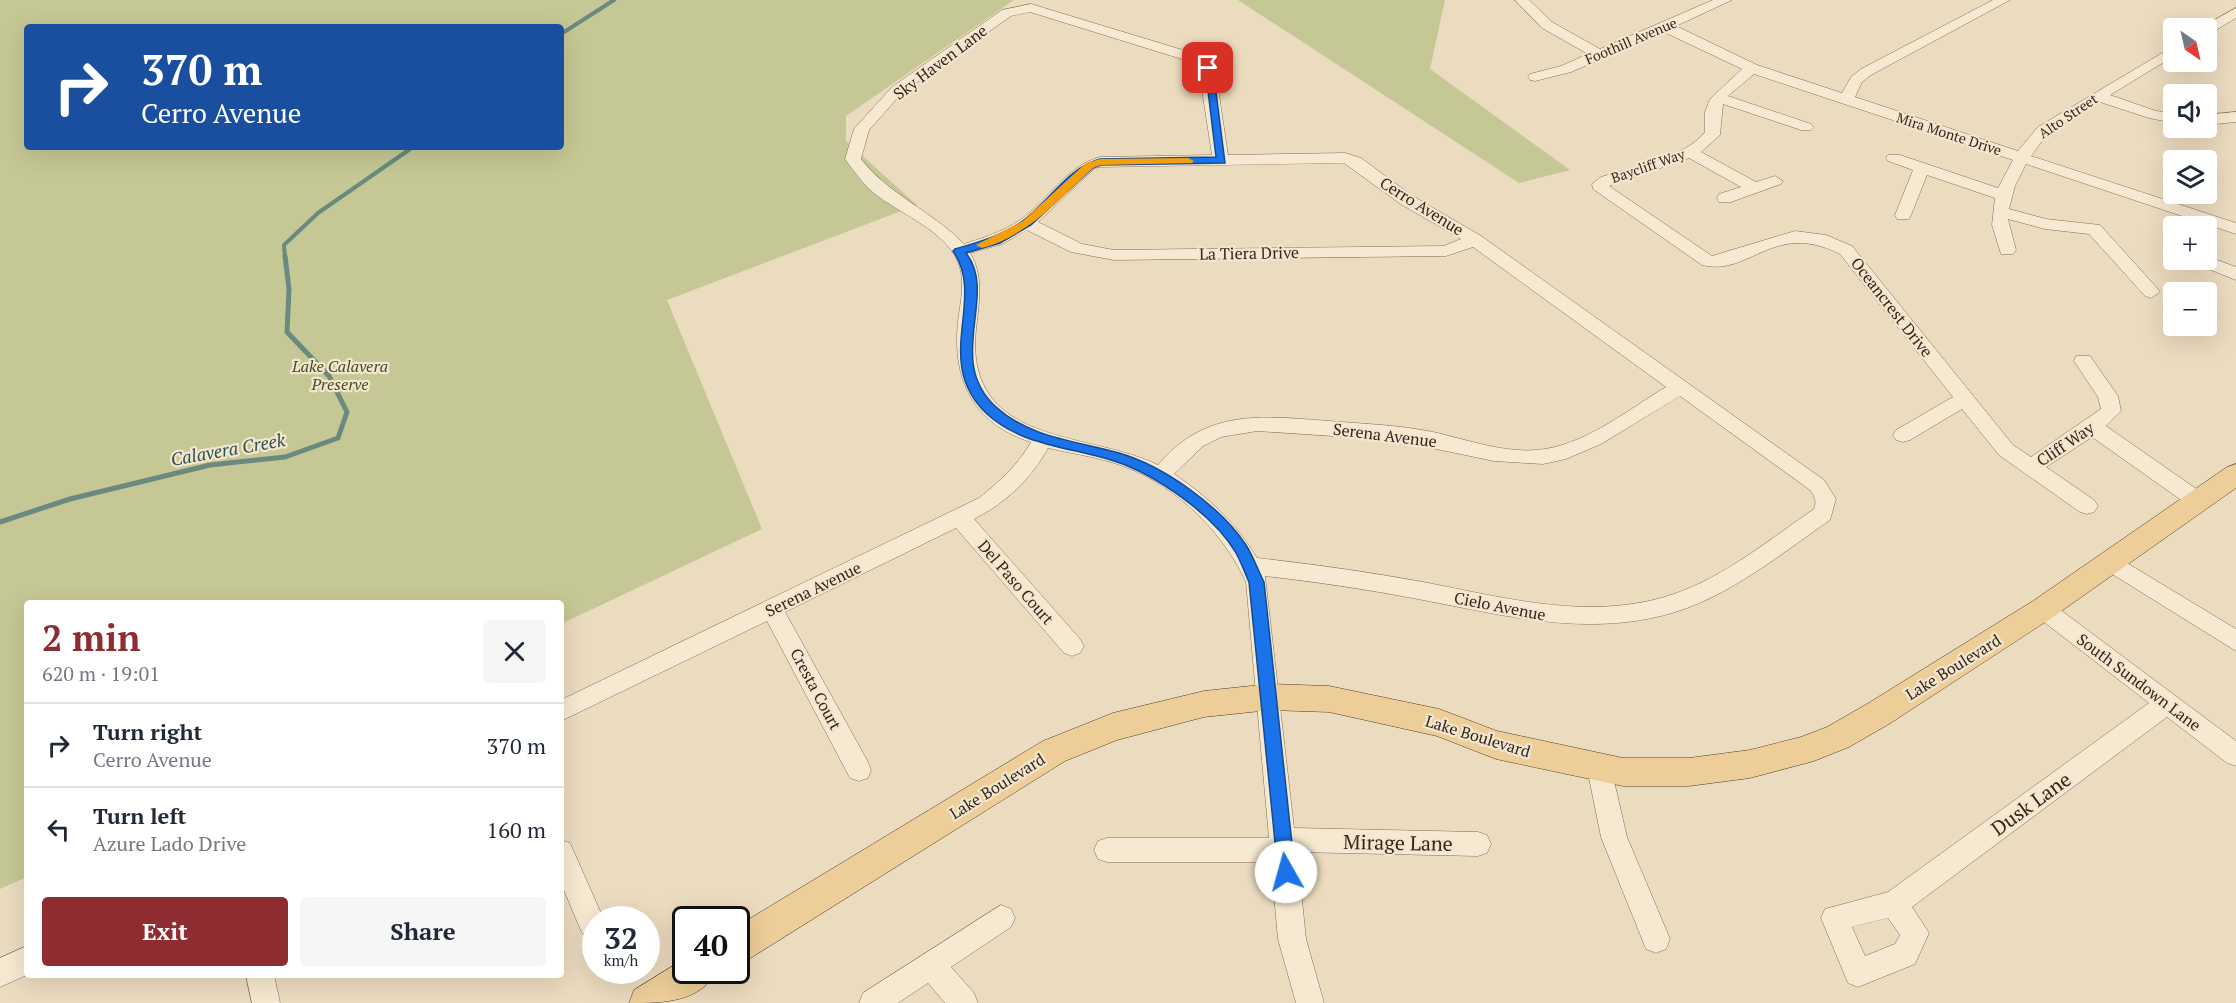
<!DOCTYPE html>
<html lang="en">
<head>
<meta charset="utf-8">
<style>
	:root { --surface:#fff; --page:#f6f6f7; --text:#1f2937; --muted:#747a83; --line:#e0e1e3; --accent:#8e2c32 }
	body { margin:0; font-family:"PT Serif",serif; background:var(--page); color:var(--text); height:100vh; display:flex; flex-direction:column; font-size:22px; white-space:nowrap }
	* { box-sizing:border-box; margin:0 }
	p { font-size:20px; color:var(--muted) }
	.icon { flex:none; width:33px; height:33px; fill:none; stroke:currentColor; stroke-width:2; stroke-linecap:round; stroke-linejoin:round }
	.map { position:relative; flex:1; overflow:hidden }
	.drawer { position:absolute; left:24px; top:600px; width:540px; height:378px; display:flex; flex-direction:column; background:var(--surface); border-radius:6px; box-shadow:0 6px 24px #0002 }
	.drawer>* { flex:none }
	.guide { position:absolute; left:24px; top:24px; width:540px; height:126px; border-radius:6px; box-shadow:0 6px 24px #0002; background:#1a4fa0; color:#fff; overflow:hidden }
	.needle { width:39px; rotate:146deg }
	.tools { position:absolute; left:2163px; top:18px; display:grid; gap:12px }
	.tools a { display:grid; place-items:center; width:54px; height:54px; border-radius:6px; background:var(--surface); box-shadow:0 6px 24px #0002; font-size:30px }
	.speed { position:absolute; left:582px; top:906px; display:flex; gap:12px; font-size:30px; font-weight:700; text-align:center }
	.speed>* { display:grid; place-content:center; width:78px; height:78px; border-radius:50%; background:var(--surface); box-shadow:0 6px 24px #0002; line-height:1 }
	.speed small { font-size:15px; font-weight:400 }
	.speed .limit { border:3px solid #111; border-radius:9px; background:#fff; color:#111 }
	.pin { position:absolute; display:grid; place-items:center; width:51px; height:51px; color:#fff; margin:-26px; border-radius:12px; box-shadow:0 3px 9px #0006 }
	.me { position:absolute; width:66px; margin:-33px; rotate:353deg; stroke-linejoin:round; filter:drop-shadow(0 0 4px #0008) }
	.turn { display:flex; align-items:center; gap:21px; height:126px; padding:0 18px; font-size:27px }
	.turn .icon { width:78px; height:78px; stroke-width:2.5 }
	.turn b { display:block; font-size:42px; line-height:51px }
	.round { display:grid; place-items:center; flex:none; width:63px; height:63px; border-radius:6px; background:var(--page) }
	.overview { display:flex; align-items:center; justify-content:space-between; height:102px; padding:0 18px }
	h1 { font-size:36px; font-weight:700; line-height:45px; color:var(--accent) }
	.cta { display:flex; gap:12px; margin-top:auto; padding:12px 18px }
	.cta a { flex:1; height:69px; border-radius:6px; background:var(--accent); color:#fff; font-size:24px; font-weight:700; line-height:69px; text-align:center }
	.cta a+a { background:var(--page); color:var(--text) }
	ul { padding:0; list-style:none }
	li { display:flex; align-items:center; gap:18px; height:84px; padding:0 18px; border-top:2px solid var(--line) }
	li div { flex:1 }
	li b { display:block; font-size:22px }
	li em { font-style:normal }
	.map>svg:first-child { display:block }
</style>
</head>
<body>
<div class="map">
<svg width="2236" height="1003" viewBox="0 0 2236 1003">
	<rect width="100%" height="100%" fill="#ebdbbf"/>
	<!-- green -->
	<path fill="#c5c894" fill-rule="evenodd" d="M 0,0 L 1014,0 L 846,116 L 846,141 L 917,205 L 667,300 L 762,529 L 561,624 L 561,603 L 27,603 L 27,877 L 0,889 ZM 27,27 L 561,27 L 561,147 L 27,147 Z
		M 1238,0 L 1445,0 L 1430,69 L 1570,170 L 1519,183 Z"/>
	<g fill="none" stroke-linecap="round" stroke-linejoin="round">
		<!-- stream-far1 -->
		<path stroke="#6a8a80" stroke-width="4" d="M 561,34 L 614,0
			M 285,257 L 284,245 L 318,213 L 413,147"/>
		<!-- stream -->
		<path stroke="#6a8a80" stroke-width="5" d="M 0,522 L 70,499 L 210,465 L 285,457 L 338,438 L 347,412 L 329,376 L 287,332 L 289,289 L 285,256"/>
		<defs>
			<path id="minor" d="M 1515,0 L 1529,0 L 1552,22 L 1600,49 L 1713,0 L 1732,0 L 1676,26 L 1757,65 L 1842,93 L 1851,77 L 1861,69 L 1993,0 L 2010,0 L 1871,75 L 1862,82 L 1855,97 L 2018,151 L 2038,127 L 2174,46 L 2174,56 L 2110,95 L 2156,111 L 2174,113 L 2174,123 L 2149,118 L 2100,102 L 2048,133 L 2031,156 L 2236,223 L 2236,234 L 2026,164 L 2015,186 L 2009,209 L 2046,219 L 2100,225 L 2157,288 L 2160,292 L 2151,298 L 2145,296 L 2089,234 L 2045,229 L 2008,219 L 2016,250 L 2013,254 L 2001,254 L 1992,225 L 1995,198 L 1927,175 L 1911,215 L 1909,219 L 1897,219 L 1895,215 L 1913,170 L 1888,161 L 1886,158 L 1888,155 L 1900,155 L 1998,188 L 2013,160 L 1754,74 L 1728,96 L 1811,124 L 1814,127 L 1811,130 L 1801,130 L 1723,104 L 1720,135 L 1701,152 L 1756,182 L 1775,176 L 1783,181 L 1781,184 L 1731,202 L 1719,202 L 1717,198 L 1719,194 L 1741,187 L 1689,158 L 1609,186 L 1712,256 L 1795,231 L 1826,235 L 1852,246 L 2013,445 L 2031,457 L 2101,409 L 2098,397 L 2074,361 L 2076,356 L 2090,356 L 2118,396 L 2121,411 L 2106,426 L 2205,495 L 2208,501 L 2205,507 L 2198,509 L 2191,507 L 2092,437 L 2046,467 L 2094,500 L 2098,506 L 2094,512 L 2087,514 L 2080,512 L 1999,455 L 1962,409 L 1910,440 L 1903,442 L 1896,440 L 1893,435 L 1896,430 L 1953,397 L 1840,254 C 1773,220 1750,277 1702,265 L 1593,189 L 1592,184 L 1601,177 C 1632,167 1685,158 1705,132 L 1705,112 L 1710,99 L 1742,69 L 1664,32 L 1571,72 L 1535,81 L 1530,80 L 1528,77 L 1530,74 L 1561,66 L 1588,54 L 1542,28 Z
				M 1031,4 L 1209,58 L 1215,68 L 1228,155 L 1345,153 L 1361,158 L 1411,195 L 1481,236 L 1824,480 L 1836,499 L 1830,520 C 1785,551 1740,588 1687,608 C 1599,640 1512,617 1423,600 C 1371,590 1318,582 1265,576 L 1294,828 L 1478,832 L 1487,835 L 1491,844 L 1487,853 L 1478,856 L 1297,852 L 1306,939 L 1324,1003 L 1296,1003 L 1278,939 L 1271,862 L 1107,862 L 1098,859 L 1094,850 L 1098,841 L 1107,838 L 1269,838 L 1246,582 C 1221,528 1170,479 1111,462 C 1091,456 1069,453 1048,448 C 1031,479 1006,503 974,519 L 1080,639 L 1084,646 L 1080,653 L 1072,656 L 1064,653 L 956,528 L 785,612 L 868,762 L 871,770 L 868,778 L 859,781 L 850,778 L 767,621 L 561,721 L 561,700 L 979,498 C 999,482 1018,465 1031,442 C 973,424 952,379 958,322 C 960,304 966,280 958,262 C 945,231 901,214 875,194 C 863,184 854,171 845,159 L 854,129 L 892,87 L 1002,10 ZM 1030,12 L 1198,64 L 1212,155 L 1100,157 C 1066,166 1048,201 1020,220 C 1002,232 983,238 964,244 C 932,211 889,195 861,159 L 869,130 L 902,93 L 1011,16 ZM 1344,163 L 1399,203 L 1461,239 L 1444,246 L 1114,250 L 1082,244 L 1038,222 L 1095,168 L 1101,167 ZM 1027,230 L 1071,252 L 1114,260 L 1446,256 L 1473,247 L 1666,387 C 1629,409 1589,442 1545,449 C 1508,455 1469,440 1433,432 C 1399,425 1364,424 1329,421 C 1262,416 1206,408 1158,465 C 1091,432 975,446 975,343 C 976,314 987,280 970,253 L 1002,244 ZM 1680,396 L 1810,490 C 1815,497 1817,501 1814,509 C 1770,539 1726,576 1674,594 C 1592,622 1506,598 1423,582 C 1368,572 1312,564 1257,558 C 1236,523 1207,496 1174,474 L 1203,446 L 1221,437 L 1257,431 L 1393,440 L 1494,461 L 1543,464 L 1566,459 L 1601,444 Z
				M 2236,8 L 2236,18 L 2211,33 L 2206,34 L 2206,28 L 2200,28 Z
				M 2236,112 L 2236,122 L 2206,125 L 2206,115 Z
				M 2206,256 L 2236,267 L 2236,280 L 2196,264 L 2193,260 L 2206,260 Z
				M 2112,554 L 2236,629 L 2236,651 L 2104,569 L 2101,563 L 2104,557 Z
				M 2043,600 L 2051,603 L 2236,741 L 2236,766 L 2227,763 L 2167,717 L 1912,907 L 1929,933 L 1915,964 L 1858,987 L 1848,983 L 1821,918 L 1825,909 L 1888,892 L 2149,703 L 2035,615 L 2032,609 L 2035,603 ZM 1888,918 L 1900,935 L 1895,944 L 1865,956 L 1852,927 Z
				M 1599,757 L 1608,760 L 1611,768 L 1627,837 L 1670,939 L 1666,949 L 1656,953 L 1646,949 L 1601,837 L 1587,768 L 1590,760 Z
				M 561,840 L 570,843 L 604,920 L 596,920 L 596,936 L 592,937 L 582,933 L 561,883 Z
				M 1001,905 L 1011,909 L 1015,918 L 1011,927 L 951,967 L 974,993 L 978,1003 L 945,1003 L 928,983 L 898,1003 L 859,1003 L 863,993 Z
				M 27,946 L 27,975 L 0,987 L 0,958 Z
				M 246,975 L 274,975 L 280,1003 L 252,1003 Z"/>
			<path id="major" d="M 2236,464 L 2236,488 L 2053,617 L 1889,724 L 1849,747 L 1814,761 L 1750,778 L 1689,786 L 1623,786 L 1496,759 L 1437,736 L 1329,712 L 1270,710 L 1204,717 L 1117,740 L 1065,761 L 749,959 L 736,964 L 736,927 L 1043,741 L 1113,713 L 1204,691 L 1270,684 L 1329,686 L 1439,709 L 1497,731 L 1623,758 L 1689,758 L 1750,750 L 1801,737 L 1827,727 L 1867,704 L 2033,601 L 2227,467 Z
				M 686,958 L 686,970 L 717,970 C 701,1003 662,1003 629,1003 L 634,990 Z"/>
		</defs>
		<!-- minor casing -->
		<use href="#minor" stroke="#826c58" stroke-width="1"/>
		<!-- major casing -->
		<use href="#major" stroke="#503b2d" stroke-width="1"/>
		<!-- minor -->
		<use href="#minor" fill="#f6e9d1" fill-rule="evenodd"/>
		<!-- major -->
		<use href="#major" fill="#edcd98" fill-rule="evenodd"/>
	</g>
	<!-- route -->
	<path fill="#1a73e8" stroke="#114b97" stroke-width="1.5" d="M 1205,66 L 1213,68 L 1225,163 L 1101,165 L 1093,168 L 1031,225 L 1000,243 L 966,253 C 999,295 944,360 996,407 C 1030,438 1077,441 1119,453 C 1164,466 1220,506 1246,545 C 1253,556 1258,570 1264,582 L 1295,872 L 1292,878 L 1286,880 L 1280,878 L 1278,872 L 1249,582 C 1245,573 1241,562 1236,553 C 1214,515 1155,474 1114,461 C 1071,447 1022,446 987,414 C 931,361 987,300 953,251 L 955,249 C 979,242 1004,235 1024,220 C 1049,201 1069,167 1100,159 L 1216,157 Z"/>
	<!-- slow -->
	<path fill="#f59e0b" d="M 1188,158 L 1194,161 L 1192,163 L 1101,165 L 1093,168 C 1059,199 1028,236 982,248 L 976,245 L 1023,221 L 1086,163 L 1100,159 Z"/>
	<g text-anchor="middle" stroke-width="4.5" stroke-linejoin="round" paint-order="stroke">
		<!-- far-street labels -->
		<g font-size="14" fill="#33261c" stroke="#f3e6ce">
			<text transform="translate(1631 41) rotate(-23)" y="5">Foothill Avenue</text>
			<text transform="translate(2068 116) rotate(-34)" y="5">Alto Street</text>
			<text transform="translate(1949 134) rotate(18)" y="5">Mira Monte Drive</text>
			<text transform="translate(1648 166) rotate(-19)" y="5">Baycliff Way</text>
		</g>
		<!-- street labels -->
		<g font-size="16" fill="#33261c" stroke="#f3e6ce">
			<text transform="translate(940 62) rotate(-37)" y="6">Sky Haven Lane</text>
			<text transform="translate(1422 206) rotate(32)" y="6">Cerro Avenue</text>
			<text transform="translate(1249 253) rotate(-1)" y="6">La Tiera Drive</text>
			<text transform="translate(1892 307) rotate(52)" y="6">Oceancrest Drive</text>
			<text transform="translate(1385 435) rotate(7)" y="6">Serena Avenue</text>
			<text transform="translate(2065 444) rotate(-34)" y="6">Cliff Way</text>
			<text transform="translate(1016 582) rotate(49)" y="6">Del Paso Court</text>
			<text transform="translate(813 589) rotate(-26)" y="6">Serena Avenue</text>
			<text transform="translate(1500 606) rotate(11)" y="6">Cielo Avenue</text>
			<text transform="translate(1953 667) rotate(-32)" y="6">Lake Boulevard</text>
			<text transform="translate(2139 682) rotate(37)" y="6">South Sundown Lane</text>
			<text transform="translate(816 689) rotate(62)" y="6">Cresta Court</text>
			<text transform="translate(1478 736) rotate(17)" y="6">Lake Boulevard</text>
			<text transform="translate(997 786) rotate(-32)" y="6">Lake Boulevard</text>
		</g>
		<!-- park labels -->
		<g font-size="16" font-style="italic" fill="#464e24" stroke="#f3e6ce">
			<text x="340" y="372">Lake Calavera<tspan x="340" dy="18">Preserve</tspan></text>
		</g>
		<!-- water labels -->
		<g font-size="18" font-style="italic" fill="#2c524d" stroke="#f3e6ce">
			<text transform="translate(228 450) rotate(-10)" y="6">Calavera Creek</text>
		</g>
		<!-- near-street labels -->
		<g font-size="20" fill="#33261c" stroke="#f3e6ce">
			<text transform="translate(2031 804) rotate(-36)" y="7">Dusk Lane</text>
			<text transform="translate(1398 843) rotate(1)" y="7">Mirage Lane</text>
		</g>
	</g>
</svg>
<div class="tools">
<a><svg class="needle" viewBox="-14 -14 28 28"><path d="M0-13l5 13h-10z" fill="#e53935"/><path d="M0 13l5-13h-10z" fill="#747a83"/></svg></a>
<a><svg class="icon" aria-label="sound" viewBox="0 0 24 24"><path d="M4 9h4l5-4v14l-5-4H4zM17 9q2 3 0 6"/></svg></a>
<a><svg class="icon" aria-label="layers" viewBox="0 0 24 24"><path d="M12 4l9 5-9 5-9-5zM3 14l9 5 9-5"/></svg></a>
<a>+</a>
<a>−</a>
</div>
<div class="speed"><div>32<small>km/h</small></div><div class="limit">40</div></div>
<div class="pin" style="left:1208px;top:68px;background:#d93025"><svg class="icon" aria-label="arrive" viewBox="0 0 24 24"><path d="M6 21V4h12l-3 4 3 4H6"/></svg></div>
<svg class="me" style="left:1286px;top:872px" viewBox="-20 -20 40 40"><circle r="19" fill="#fff"/><path d="M0-13L10 11 0 6-10 11z" fill="#1a73e8"/></svg>
<div class="guide">
<div class="turn"><svg class="icon" aria-label="right" viewBox="0 0 24 24"><path d="M7 20v-9h11M14 6l5 5-5 5"/></svg><div><b>370 m</b>Cerro Avenue</div></div>
</div>
<section class="drawer">
<div class="overview"><div><h1>2 min</h1><p>620 m · 19:01</p></div><a class="round"><svg class="icon" aria-label="close" viewBox="0 0 24 24"><path d="M6 6l12 12M18 6L6 18"/></svg></a></div>
<ul>
<li><svg class="icon" aria-label="right" viewBox="0 0 24 24"><path d="M7 20v-9h11M14 6l5 5-5 5"/></svg><div><b>Turn right</b><p>Cerro Avenue</p></div><em>370 m</em></li>
<li><svg class="icon" aria-label="left" viewBox="0 0 24 24"><path d="M17 20v-9H6M10 6l-5 5 5 5"/></svg><div><b>Turn left</b><p>Azure Lado Drive</p></div><em>160 m</em></li>
</ul>
<div class="cta"><a>Exit</a><a>Share</a></div>
</section>
</div>
</body>
</html>
